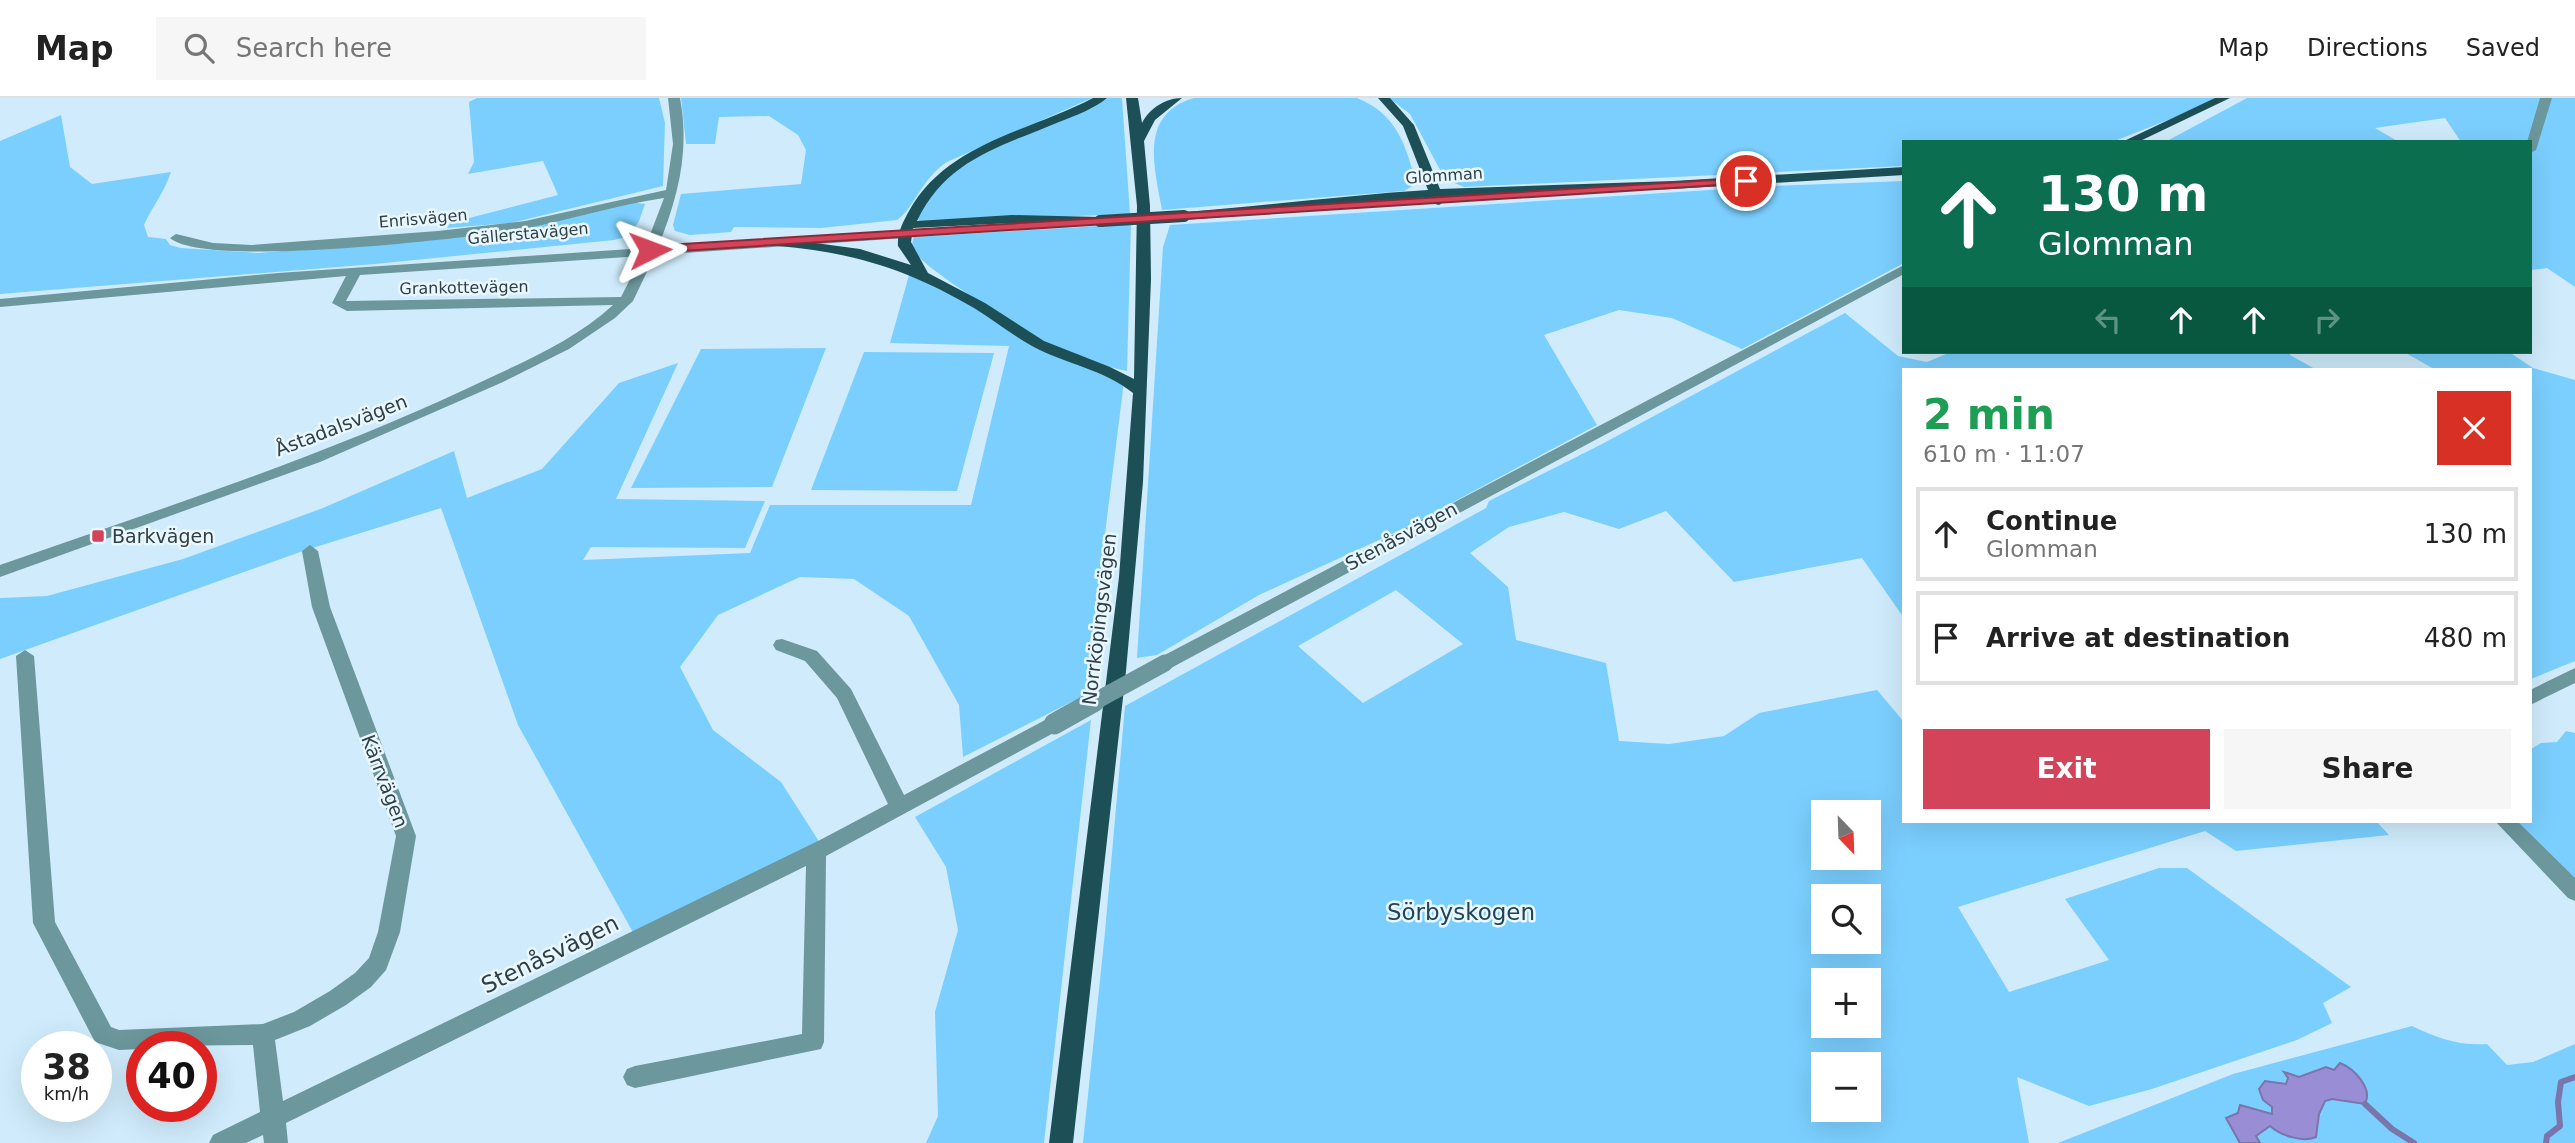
<!DOCTYPE html>
<html lang="en">
<head>
<meta charset="utf-8">
<style>
	:root { --surface:#fff; --page:#f6f6f6; --text:#222; --muted:#767676; --line:#e0e0e0; --accent:#d3435a }
	body { margin:0; font-family:"DejaVu Sans",sans-serif; background:var(--page); color:var(--text); height:100vh; display:flex; flex-direction:column; font-size:26px; white-space:nowrap }
	* { box-sizing:border-box; margin:0 }
	p { font-size:23px; color:var(--muted) }
	.icon { flex:none; width:38px; height:38px; fill:none; stroke:currentColor; stroke-width:2; stroke-linecap:round; stroke-linejoin:round }
	.map { position:relative; flex:1; overflow:hidden }
	.side { position:absolute; left:1902px; top:270px; width:630px; height:455px; display:flex; flex-direction:column; background:var(--surface); border-radius:0px; box-shadow:0 7px 28px #0002 }
	.side>* { flex:none }
	.top-card { position:absolute; left:1902px; top:42px; width:630px; height:214px; border-radius:0px; box-shadow:0 7px 28px #0002; background:#0b6e4f; color:#fff; overflow:hidden }
	.needle { width:46px; rotate:157deg }
	.fabs { position:absolute; left:1811px; top:702px; display:grid; gap:14px }
	.fabs a { display:grid; place-items:center; width:70px; height:70px; border-radius:0px; background:var(--surface); box-shadow:0 7px 28px #0002; font-size:35px }
	.speed { position:absolute; left:21px; top:933px; display:flex; gap:14px; font-size:35px; font-weight:700; text-align:center }
	.speed>* { display:grid; place-content:center; width:91px; height:91px; border-radius:50%; background:var(--surface); box-shadow:0 7px 28px #0002; line-height:1 }
	.speed small { font-size:18px; font-weight:400 }
	.speed .limit { border:10px solid #d22; background:#fff; color:#111 }
	.pin { position:absolute; display:grid; place-items:center; width:60px; height:60px; color:#fff; margin:-30px; border:4px solid #fff; border-radius:50%; box-shadow:0 2px 7px #0007 }
	.me { position:absolute; width:77px; margin:-38px; rotate:87deg; stroke-linejoin:round; filter:drop-shadow(0 0 5px #0008) }
	.turn { display:flex; align-items:center; gap:24px; height:147px; padding:0 21px; font-size:32px }
	.turn .icon { width:91px; height:91px; stroke-width:2.5 }
	.turn b { display:block; font-size:49px; line-height:60px }
	.lanes { display:flex; align-items:center; height:66px; padding:0 21px; background:#0003; justify-content:center; gap:35px; direction:ltr }
	.lanes .off { opacity:.35 }
	.round { display:grid; place-items:center; flex:none; width:74px; height:74px; border-radius:0px; background:var(--page) }
	.head { display:flex; align-items:center; justify-content:space-between; height:119px; padding:0 21px }
	h1 { font-size:42px; font-weight:800; line-height:52px; color:#1e9e55 }
	.button { display:flex; gap:14px; margin-top:auto; padding:14px 21px }
	.button a { flex:1; height:80px; border-radius:0px; background:var(--accent); color:#fff; font-size:28px; font-weight:800; line-height:80px; text-align:center }
	.button a+a { background:var(--page); color:var(--text) }
	ul { padding:0; list-style:none }
	li { display:flex; align-items:center; gap:21px; height:94px; margin:0 14px 10px; padding:0 7px; border:4px solid var(--line); border-radius:0px }
	li div { flex:1 }
	li b { display:block; font-size:26px }
	li em { font-style:normal }
	header { display:flex; align-items:center; gap:42px; box-sizing:border-box; height:98px; padding:0 35px; background:var(--surface); border-bottom:2px solid var(--line) }
	header strong { font-size:33px }
	nav { display:flex; gap:38px; margin-inline-start:auto; font-size:24px }
	.search { width:490px; height:63px; background:var(--page); display:flex; align-items:center; gap:18px; box-sizing:border-box; padding:0 24px; border-radius:0px; color:var(--muted); font-size:26px }
	.map>svg:first-child { display:block }
</style>
</head>
<body>
<header>
<strong>Map</strong>
<div class="search"><svg class="icon" aria-label="search" viewBox="0 0 24 24"><circle cx="10" cy="10" r="6"/><path d="M15 15l6 6"/></svg>Search here</div>
<nav><a>Map</a><a>Directions</a><a>Saved</a></nav>
</header>
<div class="map">
<svg width="2575" height="1045" viewBox="0 0 2575 1045">
	<rect width="100%" height="100%" fill="#d0ecfc"/>
	<!-- green -->
	<path fill="#7bcffe" fill-rule="evenodd" d="M 477,0 L 659,0 L 665,25 L 663,88 L 511,125 L 447,130 L 450,125 L 558,97 L 543,63 L 468,76 L 474,64 L 469,4 Z
		M 681,0 L 1092,0 L 947,64 C 921,81 914,111 897,122 L 821,130 L 734,129 L 731,134 L 690,137 L 675,133 L 673,127 L 681,96 L 801,86 L 806,52 L 798,37 L 769,18 L 719,19 L 715,46 L 686,46 Z
		M 1108,0 L 1122,0 L 1130,116 L 919,124 L 918,119 L 939,85 L 973,60 Z
		M 1194,0 L 1357,0 C 1397,16 1406,47 1416,86 L 1404,93 L 1162,112 C 1154,68 1139,16 1194,0 Z
		M 1389,0 L 2216,0 L 2191,13 L 2112,44 L 1904,44 L 1904,68 L 1464,89 L 1445,81 L 1410,16 Z
		M 2247,0 L 2575,0 L 2575,189 L 2547,170 L 2531,172 L 2530,44 L 2461,44 L 2445,20 L 2375,30 L 2399,44 L 2165,44 Z
		M 61,17 L 70,69 L 92,86 L 171,74 C 163,97 153,107 144,127 L 148,139 L 166,141 L 170,147 L 181,150 L 258,155 L 497,135 L 629,104 L 645,106 L 639,123 L 629,138 L 614,142 L 375,166 L 0,196 L 0,43 Z
		M 1904,83 L 1904,165 L 1742,251 L 1672,220 L 1619,212 L 1544,237 L 1597,327 L 1403,431 L 1259,497 L 1157,557 L 1137,560 L 1163,149 L 1170,127 L 1771,88 Z
		M 1131,126 L 1127,273 C 1103,268 1078,261 1056,250 C 1032,238 925,172 915,154 C 911,148 912,145 914,139 Z
		M 911,170 L 1049,255 L 1124,283 L 1085,597 L 963,659 L 959,607 L 909,518 L 854,481 L 800,479 L 718,517 L 680,569 L 713,632 L 781,684 L 820,745 L 635,838 L 518,627 L 441,410 L 303,453 L 0,561 L 0,500 L 47,498 L 183,461 L 323,410 L 454,353 L 467,400 L 542,371 L 619,285 L 678,265 L 616,401 L 765,403 L 745,450 L 591,449 L 583,462 L 750,455 L 770,407 L 971,407 L 1009,248 L 890,245 Z
		M 1845,215 L 1898,258 L 1927,264 L 1951,254 L 2291,254 L 2290,257 L 2315,271 L 1904,271 L 1904,520 L 1862,460 L 1734,484 L 1666,413 L 1619,431 L 1564,414 L 1509,429 L 1470,455 L 1508,489 L 1516,542 L 1606,565 L 1619,643 L 1669,646 L 1724,638 L 1759,615 L 1877,592 L 1904,624 L 1904,723 L 2376,723 L 2389,737 L 2236,753 L 2205,733 L 1958,809 L 2009,894 L 2109,862 L 2065,801 L 2159,770 L 2187,770 L 2351,889 L 2323,905 L 2332,925 L 2297,942 L 2152,991 L 2089,1008 L 2017,979 L 2029,1045 L 1083,1045 L 1105,834 L 1125,608 L 1486,410 L 1489,403 L 1602,346 ZM 1396,492 L 1463,546 L 1363,605 L 1298,548 ZM 1824,714 L 1869,714 L 1869,760 L 1824,760 ZM 1824,798 L 1869,798 L 1869,844 L 1824,844 ZM 1824,882 L 1869,882 L 1869,928 L 1824,928 ZM 1824,966 L 1869,966 L 1869,1012 L 1824,1012 Z
		M 826,250 L 772,389 L 631,390 L 701,251 Z
		M 864,254 L 994,255 L 957,393 L 811,392 Z
		M 2404,254 L 2509,254 L 2533,270 L 2575,282 L 2575,563 L 2531,581 L 2530,271 L 2434,271 Z
		M 1091,622 L 1044,1045 L 926,1045 L 938,1018 L 935,914 L 958,832 L 946,769 L 915,719 Z
		M 2566,633 L 2575,635 L 2575,782 L 2514,723 L 2530,723 L 2531,651 L 2541,645 L 2557,644 Z
		M 2412,928 C 2438,940 2458,948 2487,946 L 2507,967 L 2533,964 L 2575,946 L 2575,1045 L 2058,1045 L 2233,976 Z"/>
	<!-- water -->
	<path fill="#998dd6" stroke="#7a75ab" stroke-width="2" d="M 2340,965 C 2355,971 2373,991 2365,1006 L 2332,1001 L 2325,1003 L 2319,1016 L 2316,1039 C 2302,1045 2280,1037 2270,1028 L 2256,1038 L 2260,1045 L 2240,1045 L 2226,1020 L 2238,1015 L 2240,1007 L 2272,1016 L 2272,1009 L 2263,1002 L 2259,991 L 2265,983 L 2286,986 L 2288,980 L 2284,974 L 2299,979 L 2326,969 L 2334,972 Z"/>
	<g fill="none" stroke-linecap="round" stroke-linejoin="round">
		<!-- stream -->
		<path stroke="#7a75ab" stroke-width="6" d="M 2365,1006 L 2392,1031 L 2414,1045
			M 2546,1045 L 2547,1038 L 2560,1028 L 2558,1004 L 2561,984 L 2575,979"/>
		<!-- minor -->
		<path fill="#6b979d" fill-rule="evenodd" d="M 668,0 L 680,0 C 690,54 678,99 658,149 L 905,132 L 911,136 L 905,140 L 655,157 L 633,203 L 615,220 L 569,251 L 503,284 L 320,364 L 0,479 L 0,467 C 157,412 316,361 466,291 C 516,267 572,245 613,207 L 347,213 L 332,205 L 346,178 L 0,209 L 0,201 L 278,175 L 645,150 L 664,100 C 616,107 570,122 523,131 C 468,140 205,171 170,140 L 176,136 L 213,145 L 252,147 L 438,133 L 525,123 L 666,92 L 673,46 ZM 642,158 L 621,199 L 346,203 L 360,177 Z
			M 2540,0 L 2552,0 L 2536,52 L 2530,55 L 2530,44 L 2527,44 Z
			M 1904,167 L 1904,176 L 1171,570 L 1159,570 L 1156,565 L 1159,560 Z
			M 310,447 L 318,453 L 330,509 L 416,738 L 400,834 L 386,872 L 371,889 L 346,907 L 310,928 L 275,942 L 283,1003 L 820,742 L 888,706 L 837,600 L 805,563 L 776,552 L 773,547 L 776,542 L 782,541 L 817,553 L 851,591 L 904,697 L 1047,621 L 1061,621 L 1063,626 L 1061,631 L 826,758 L 824,944 L 821,951 L 635,990 L 627,987 L 623,979 L 627,971 L 635,968 L 802,936 L 806,768 L 286,1025 L 288,1045 L 264,1045 L 263,1037 L 246,1045 L 209,1045 L 213,1037 L 260,1014 L 253,947 L 142,948 L 142,951 L 119,952 L 95,944 L 33,825 L 16,558 L 25,552 L 34,558 L 55,824 L 111,929 L 119,932 L 263,926 L 294,914 L 330,893 L 355,875 L 369,860 L 378,834 L 396,738 L 312,509 L 302,453 Z
			M 2575,570 L 2575,585 L 2530,607 L 2530,592 Z
			M 2495,723 L 2517,723 L 2575,780 L 2575,803 L 2568,800 Z"/>
		<!-- major -->
		<path fill="#1c4f56" fill-rule="evenodd" d="M 1093,0 L 1107,0 C 1094,11 1074,18 1059,24 C 1000,49 947,61 917,123 L 1012,117 L 1100,119 L 1106,123 L 1104,126 L 1012,125 L 913,130 L 911,144 L 928,175 L 985,205 L 1044,243 L 1110,269 L 1134,281 L 1137,108 L 1126,0 L 1138,0 L 1142,25 C 1149,11 1165,0 1182,0 L 1155,22 L 1144,43 L 1150,108 L 1151,181 L 1143,384 L 1126,573 L 1073,1045 L 1049,1045 L 1119,479 L 1133,295 C 1103,271 1065,266 1032,248 C 1012,237 994,222 974,210 C 909,172 853,154 778,148 L 772,144 L 778,140 L 860,151 L 911,167 L 898,148 C 897,135 903,124 909,113 C 947,45 1028,34 1093,0 Z
			M 1378,0 L 1390,0 L 1414,27 L 1440,91 L 1673,83 L 1904,69 L 1904,77 L 1673,91 L 1443,99 L 1445,103 L 1439,107 L 1435,106 L 1431,99 C 1349,105 1267,116 1184,122 L 1178,118 L 1184,114 C 1266,108 1347,97 1428,92 L 1403,28 Z
			M 2215,0 L 2230,0 L 2138,44 L 2122,44 Z"/>
		<!-- minor-bridge-far1 -->
		<path stroke="#6b979d" stroke-width="17" d="M 1092,605 L 1165,565"/>
		<!-- minor-bridge -->
		<path stroke="#6b979d" stroke-width="21" d="M 1054,626 L 1095,603"/>
		<!-- major-bridge -->
		<path stroke="#1c4f56" stroke-width="12" d="M 1100,123 L 1184,118"/>
	</g>
	<!-- route -->
	<path fill="#d3435a" stroke="#892c3a" stroke-width="2" d="M 1746,80 L 1750,81 L 1750,85 L 650,155 L 644,152 L 650,148 Z"/>
	<!-- markers -->
	<rect fill="#d3435a" stroke="#e9f7ff" stroke-width="2.5" x="91" y="431" width="14" height="14" rx="3.5"/>
	<g text-anchor="middle" stroke-width="5" stroke-linejoin="round" paint-order="stroke">
		<!-- far-street labels -->
		<g font-size="16" fill="#303e46" stroke="#e9f7ff">
			<text transform="translate(1444 77) rotate(-4)" y="6">Glomman</text>
			<text transform="translate(423 120) rotate(-5)" y="6">Enrisvägen</text>
			<text transform="translate(528 135) rotate(-5)" y="6">Gällerstavägen</text>
			<text transform="translate(464 189) rotate(-1)" y="6">Grankottevägen</text>
		</g>
		<!-- street labels -->
		<g font-size="19" fill="#303e46" stroke="#e9f7ff">
			<text transform="translate(341 327) rotate(-21)" y="7">Åstadalsvägen</text>
			<text transform="translate(1401 438) rotate(-28)" y="7">Stenåsvägen</text>
			<text transform="translate(1099 521) rotate(-83)" y="7">Norrköpingsvägen</text>
			<text transform="translate(385 683) rotate(69)" y="7">Kärrvägen</text>
		</g>
		<!-- poi labels -->
		<g font-size="19" fill="#303e46" stroke="#e9f7ff" text-anchor="start">
			<text x="112" y="445">Barkvägen</text>
		</g>
		<!-- near-park labels -->
		<g font-size="23" fill="#204559" stroke="#e9f7ff">
			<text x="1461" y="822">Sörbyskogen</text>
		</g>
		<!-- near-street labels -->
		<g font-size="23" fill="#303e46" stroke="#e9f7ff">
			<text transform="translate(550 856) rotate(-26)" y="8">Stenåsvägen</text>
		</g>
	</g>
</svg>
<div class="fabs">
<a><svg class="needle" viewBox="-14 -14 28 28"><path d="M0-13l5 13h-10z" fill="#e53935"/><path d="M0 13l5-13h-10z" fill="#767676"/></svg></a>
<a><svg class="icon" aria-label="search" viewBox="0 0 24 24"><circle cx="10" cy="10" r="6"/><path d="M15 15l6 6"/></svg></a>
<a>+</a>
<a>−</a>
</div>
<div class="speed"><div>38<small>km/h</small></div><div class="limit">40</div></div>
<div class="pin" style="left:1746px;top:83px;background:#d93025"><svg class="icon" aria-label="arrive" viewBox="0 0 24 24"><path d="M6 21V4h12l-3 4 3 4H6"/></svg></div>
<svg class="me" style="left:650px;top:152px" viewBox="-20 -20 40 40"><path d="M0-17L14 15 0 8-14 15z" fill="#d3435a" stroke="#fff" stroke-width="4"/></svg>
<div class="top-card">
<div class="turn"><svg class="icon" aria-label="ahead" viewBox="0 0 24 24"><path d="M12 20V5M6 11l6-6 6 6"/></svg><div><b>130 m</b>Glomman</div></div>
<div class="lanes"><svg class="icon off" aria-label="left" viewBox="0 0 24 24"><path d="M17 20v-9H6M10 6l-5 5 5 5"/></svg><svg class="icon" aria-label="ahead" viewBox="0 0 24 24"><path d="M12 20V5M6 11l6-6 6 6"/></svg><svg class="icon" aria-label="ahead" viewBox="0 0 24 24"><path d="M12 20V5M6 11l6-6 6 6"/></svg><svg class="icon off" aria-label="right" viewBox="0 0 24 24"><path d="M7 20v-9h11M14 6l5 5-5 5"/></svg></div>
</div>
<section class="side">
<div class="head"><div><h1>2 min</h1><p>610 m · 11:07</p></div><a class="round" style="background:#d93025;color:#fff"><svg class="icon" aria-label="close" viewBox="0 0 24 24"><path d="M6 6l12 12M18 6L6 18"/></svg></a></div>
<ul>
<li><svg class="icon" aria-label="ahead" viewBox="0 0 24 24"><path d="M12 20V5M6 11l6-6 6 6"/></svg><div><b>Continue</b><p>Glomman</p></div><em>130 m</em></li>
<li><svg class="icon" aria-label="arrive" viewBox="0 0 24 24"><path d="M6 21V4h12l-3 4 3 4H6"/></svg><div><b>Arrive at destination</b></div><em>480 m</em></li>
</ul>
<div class="button"><a>Exit</a><a>Share</a></div>
</section>
</div>
</body>
</html>
